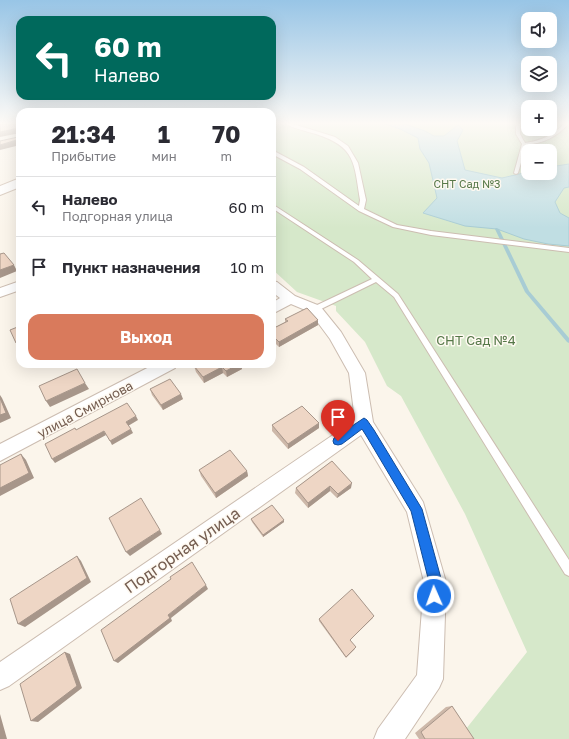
<!DOCTYPE html>
<html lang="ru">
<head>
<meta charset="utf-8">
<style>
	:root { --surface:#fff; --page:#f2f2f3; --text:#2b2b33; --muted:#7c7c81; --line:#e1e1e2; --accent:#d97a5c }
	body { margin:0; font-family:"Golos Text",sans-serif; background:var(--page); color:var(--text); height:100vh; display:flex; flex-direction:column; font-size:15px; white-space:nowrap }
	* { box-sizing:border-box; margin:0 }
	p { font-size:13px; color:var(--muted) }
	.icon { flex:none; width:22px; height:22px; fill:none; stroke:currentColor; stroke-width:2; stroke-linecap:round; stroke-linejoin:round }
	.map { position:relative; flex:1; overflow:hidden }
	.side { position:absolute; left:16px; top:108px; width:260px; height:260px; display:flex; flex-direction:column; background:var(--surface); border-radius:12px; box-shadow:0 4px 16px #0002 }
	.side>* { flex:none }
	.banner { position:absolute; left:16px; top:16px; width:260px; height:84px; border-radius:12px; box-shadow:0 4px 16px #0002; background:#00695c; color:#fff; overflow:hidden }
	.buttons { position:absolute; left:521px; top:12px; display:grid; gap:8px }
	.buttons a { display:grid; place-items:center; width:36px; height:36px; border-radius:8px; background:var(--surface); box-shadow:0 4px 16px #0002; font-size:20px }
	.pin { position:absolute; display:grid; place-items:center; width:34px; height:34px; color:#fff; margin:-41px -17px; border-radius:50% 50% 50% 0; rotate:-45deg; box-shadow:0 0 4px #0007 }
	.pin .icon { rotate:45deg }
	.me { position:absolute; width:44px; margin:-22px; rotate:358deg; stroke-linejoin:round; filter:drop-shadow(0 0 3px #0008) }
	.turn { display:flex; align-items:center; gap:14px; height:84px; padding:0 12px; font-size:18px }
	.turn .icon { width:52px; height:52px; stroke-width:2.5 }
	.turn b { display:block; font-size:28px; line-height:34px }
	.eta { display:flex; justify-content:space-evenly; align-items:center; height:68px; text-align:center }
	.eta b { font-size:24px; font-weight:700; line-height:28px }
	.cta { display:flex; gap:8px; margin-top:auto; padding:8px 12px }
	.cta a { flex:1; height:46px; border-radius:12px; background:var(--accent); color:#fff; font-size:16px; font-weight:700; line-height:46px; text-align:center }
	ul { padding:0; list-style:none }
	li { display:flex; align-items:center; gap:12px; height:60px; padding:0 12px; border-top:1px solid var(--line) }
	li div { flex:1 }
	li b { display:block; font-size:15px }
	li em { font-style:normal }
	.map>svg:first-child { display:block }
</style>
</head>
<body>
<div class="map">
<svg width="569" height="739" viewBox="0 0 569 739">
	<rect width="100%" height="100%" fill="#fbf5eb"/>
	<!-- green -->
	<path fill="#d6e8ca" fill-rule="evenodd" d="M 272,124 L 528,124 L 528,129 L 550,129 L 550,124 L 569,124 L 569,739 L 458,739 L 527,652 L 465,514 L 401,396 L 387,386 L 365,342 L 336,311 L 336,306 L 297,292 L 272,269 ZM 528,151 L 550,151 L 550,173 L 528,173 Z"/>
	<!-- water -->
	<path fill="#c0dee3" stroke="#a8ccd4" d="M 385,124 L 405,124 L 425,131 L 434,136 L 444,136 L 458,125 L 463,130 L 457,141 L 465,170 L 502,178 L 528,172 L 550,173 L 550,167 L 569,164 L 569,187 L 564,188 L 555,202 L 560,213 L 569,218 L 569,246 L 548,244 L 524,239 L 497,229 L 465,226 L 423,213 L 437,198 L 429,163 L 420,149 L 418,138 L 400,129 Z"/>
	<g fill="none" stroke-linecap="round" stroke-linejoin="round">
		<!-- stream -->
		<path fill="#a8ccd4" fill-rule="evenodd" d="M 496,228 L 499,229 L 529,291 L 569,338 L 569,343 L 567,342 L 525,292 L 495,229 Z"/>
		<defs>
			<path id="service" d="M 286,124 L 293,124 L 335,137 L 348,146 L 358,163 L 366,200 L 364,209 L 397,225 L 431,231 L 569,248 L 569,252 L 431,235 L 393,227 L 359,211 L 300,169 L 272,154 L 272,151 L 274,151 L 304,167 L 359,206 L 360,200 C 354,163 356,147 316,134 C 306,131 295,129 286,124 Z
				M 516,124 L 520,124 L 520,134 L 525,143 C 541,141 553,135 564,124 L 568,124 C 557,137 543,143 526,145 L 518,173 L 516,174 L 514,173 L 522,144 L 516,134 Z
				M 272,204 L 358,260 L 398,294 L 569,560 L 569,576 L 565,574 L 394,297 L 376,282 L 317,311 L 313,311 L 311,309 L 313,307 L 372,279 L 354,262 L 272,208 Z"/>
			<path id="minor" d="M 20,281 L 20,290 L 0,297 L 0,288 Z
				M 272,281 L 277,282 L 295,296 L 320,306 L 341,332 L 365,373 L 373,422 L 423,502 L 446,582 L 443,679 L 439,688 L 405,739 L 374,739 L 378,729 L 417,675 L 424,582 L 407,512 L 361,435 L 9,686 L 0,690 L 0,662 L 355,420 L 349,373 L 330,339 L 310,312 L 291,304 L 272,314 L 272,303 L 280,298 L 272,292 Z
				M 155,364 L 177,364 L 175,368 L 0,461 L 0,444 Z"/>
			<path id="secondary" d="M 20,178 L 20,187 L 0,195 L 0,186 Z"/>
		</defs>
		<!-- service casing -->
		<use href="#service" stroke="#ccbdb1" stroke-width="2"/>
		<!-- minor casing -->
		<use href="#minor" stroke="#ccbdb1" stroke-width="2"/>
		<!-- secondary casing -->
		<use href="#secondary" stroke="#cfbeaf" stroke-width="2"/>
		<!-- service -->
		<use href="#service" fill="#fff" fill-rule="evenodd"/>
		<!-- minor -->
		<use href="#minor" fill="#fff" fill-rule="evenodd"/>
		<!-- secondary -->
		<use href="#secondary" fill="#fff" fill-rule="evenodd"/>
	</g>
	<!-- wall -->
	<path fill="#cdb8a9" d="M 285,319 L 318,325 L 279,347 L 272,340 L 272,329 L 285,322 Z
		M 199,364 L 242,364 L 241,364 L 242,369 L 227,377 L 223,373 L 204,383 L 196,372 L 194,366 Z
		M 150,389 L 183,399 L 163,410 L 152,395 Z
		M 272,425 L 319,428 L 288,449 L 272,431 Z
		M 332,461 L 351,488 L 337,498 L 330,491 L 308,508 L 295,493 L 296,488 Z
		M 199,470 L 247,471 L 248,476 L 216,498 L 201,476 Z
		M 251,519 L 284,520 L 284,522 L 263,537 L 252,522 Z
		M 373,618 L 350,640 L 355,649 L 346,658 L 319,621 L 319,619 Z
		M 452,706 L 474,739 L 419,739 L 415,733 L 446,707 Z"/>
	<!-- shaded-wall -->
	<path fill="#a7968a" d="M 20,126 L 20,133 L 0,137 L 0,132 Z
		M 20,139 L 20,145 L 0,150 L 0,145 Z
		M 14,265 L 17,271 L 0,278 L 0,270 Z
		M 318,320 L 318,325 L 279,347 L 279,342 Z
		M 20,341 L 20,348 L 16,343 Z
		M 239,364 L 242,364 L 241,364 L 242,369 L 227,377 L 226,371 Z
		M 222,367 L 223,373 L 204,383 L 203,377 Z
		M 85,383 L 89,389 L 50,407 L 46,401 Z
		M 181,394 L 183,399 L 163,410 L 161,405 Z
		M 0,395 L 2,398 L 11,418 L 0,423 Z
		M 136,416 L 138,420 L 128,426 L 126,422 Z
		M 319,423 L 319,428 L 288,449 L 288,444 Z
		M 131,429 L 133,433 L 112,445 L 110,441 Z
		M 104,431 L 106,435 L 55,463 L 52,459 Z
		M 21,454 L 26,460 L 34,478 L 0,496 L 0,488 Z
		M 247,471 L 248,476 L 216,498 L 215,493 Z
		M 352,483 L 351,488 L 337,498 L 338,494 Z
		M 330,486 L 330,491 L 308,508 L 308,503 Z
		M 284,520 L 284,522 L 263,537 L 263,535 Z
		M 160,530 L 162,534 L 130,556 L 126,552 Z
		M 77,556 L 81,561 L 91,582 L 25,627 L 18,624 Z
		M 206,585 L 208,589 L 171,618 L 172,621 L 118,663 L 114,661 L 168,615 Z
		M 65,652 L 70,654 L 82,688 L 38,722 L 31,721 Z
		M 0,714 L 7,739 L 0,739 Z"/>
	<!-- building -->
	<path fill="#eed6c5" stroke="#a7968a" d="M 0,124 L 20,124 L 20,126 L 18,127 L 20,129 L 20,139 L 0,145 L 0,141 L 18,137 L 19,128 L 0,132 Z
		M 4,253 L 14,265 L 0,270 L 0,254 Z
		M 307,308 L 318,320 L 279,342 L 272,335 L 272,329 L 288,321 L 285,319 Z
		M 20,326 L 20,341 L 16,343 L 10,330 Z
		M 199,364 L 239,364 L 226,371 L 222,367 L 203,377 L 194,366 Z
		M 77,369 L 85,383 L 46,401 L 39,386 Z
		M 170,379 L 181,394 L 161,405 L 150,389 Z
		M 0,398 L 6,413 L 0,415 Z
		M 127,403 L 136,416 L 126,422 L 131,429 L 110,441 L 104,431 L 52,459 L 45,444 L 75,428 L 76,430 Z
		M 302,406 L 319,423 L 288,444 L 272,425 Z
		M 230,450 L 247,471 L 215,493 L 199,470 Z
		M 21,454 L 29,473 L 0,488 L 0,465 Z
		M 332,461 L 352,483 L 338,494 L 330,486 L 308,503 L 296,488 Z
		M 141,498 L 160,530 L 126,552 L 109,518 Z
		M 272,505 L 284,520 L 263,535 L 251,519 Z
		M 77,556 L 87,578 L 18,624 L 10,599 Z
		M 192,562 L 206,585 L 168,615 L 170,618 L 114,661 L 101,630 L 171,579 L 170,577 Z
		M 352,589 L 374,616 L 350,640 L 356,647 L 346,657 L 319,619 Z
		M 65,652 L 77,686 L 31,721 L 20,684 Z
		M 452,706 L 474,739 L 425,739 L 421,732 Z"/>
	<!-- sky -->
	<linearGradient id="sky" x2="0" y2="1"><stop stop-color="#98c5e6"/><stop offset="0.54" stop-color="#fdfaf6"/><stop offset="1" stop-color="#fdfaf6" stop-opacity="0"/></linearGradient>
	<rect width="569" height="228" fill="url(#sky)"/>
	<!-- route -->
	<path fill="#1a73e8" stroke="#114b97" d="M 364,418 L 367,420 L 374,430 L 422,509 L 442,582 L 441,596 L 439,601 L 434,603 L 430,601 L 428,596 L 429,582 L 411,511 L 367,437 L 362,429 L 342,444 L 338,445 L 334,444 L 333,441 L 334,438 Z"/>
	<g text-anchor="middle" stroke-width="3" stroke-linejoin="round" paint-order="stroke">
		<!-- far-park labels -->
		<g font-size="11" fill="#567849" stroke="#fef9f1">
			<text x="467" y="188">СНТ Сад №3</text>
		</g>
		<!-- park labels -->
		<g font-size="13" fill="#567849" stroke="#fef9f1">
			<text x="476" y="345">СНТ Сад №4</text>
		</g>
		<!-- street labels -->
		<g font-size="13" fill="#745d50" stroke="#fef9f1">
			<text transform="translate(85 409) rotate(-28)" y="5">улица Смирнова</text>
		</g>
		<!-- near-street labels -->
		<g font-size="16" fill="#745d50" stroke="#fef9f1">
			<text transform="translate(182 550) rotate(-35)" y="6">Подгорная улица</text>
		</g>
	</g>
</svg>
<div class="buttons">
<a><svg class="icon" aria-label="sound" viewBox="0 0 24 24"><path d="M4 9h4l5-4v14l-5-4H4zM17 9q2 3 0 6"/></svg></a>
<a><svg class="icon" aria-label="layers" viewBox="0 0 24 24"><path d="M12 4l9 5-9 5-9-5zM3 14l9 5 9-5"/></svg></a>
<a>+</a>
<a>−</a>
</div>
<div class="pin" style="left:338px;top:441px;background:#d93025"><svg class="icon" aria-label="arrive" viewBox="0 0 24 24"><path d="M6 21V4h12l-3 4 3 4H6"/></svg></div>
<svg class="me" style="left:434px;top:596px" viewBox="-20 -20 40 40"><circle r="17" fill="#1a73e8" stroke="#fff" stroke-width="3"/><path d="M0-11L8 9 0 5-8 9z" fill="#fff"/></svg>
<div class="banner">
<div class="turn"><svg class="icon" aria-label="left" viewBox="0 0 24 24"><path d="M17 20v-9H6M10 6l-5 5 5 5"/></svg><div><b>60 m</b>Налево</div></div>
</div>
<section class="side">
<div class="eta">
<div><b>21:34</b><p>Прибытие</p></div>
<div><b>1</b><p>мин</p></div>
<div><b>70</b><p>m</p></div>
</div>
<ul>
<li><svg class="icon" aria-label="left" viewBox="0 0 24 24"><path d="M17 20v-9H6M10 6l-5 5 5 5"/></svg><div><b>Налево</b><p>Подгорная улица</p></div><em>60 m</em></li>
<li><svg class="icon" aria-label="arrive" viewBox="0 0 24 24"><path d="M6 21V4h12l-3 4 3 4H6"/></svg><div><b>Пункт назначения</b></div><em>10 m</em></li>
</ul>
<div class="cta"><a>Выход</a></div>
</section>
</div>
</body>
</html>
